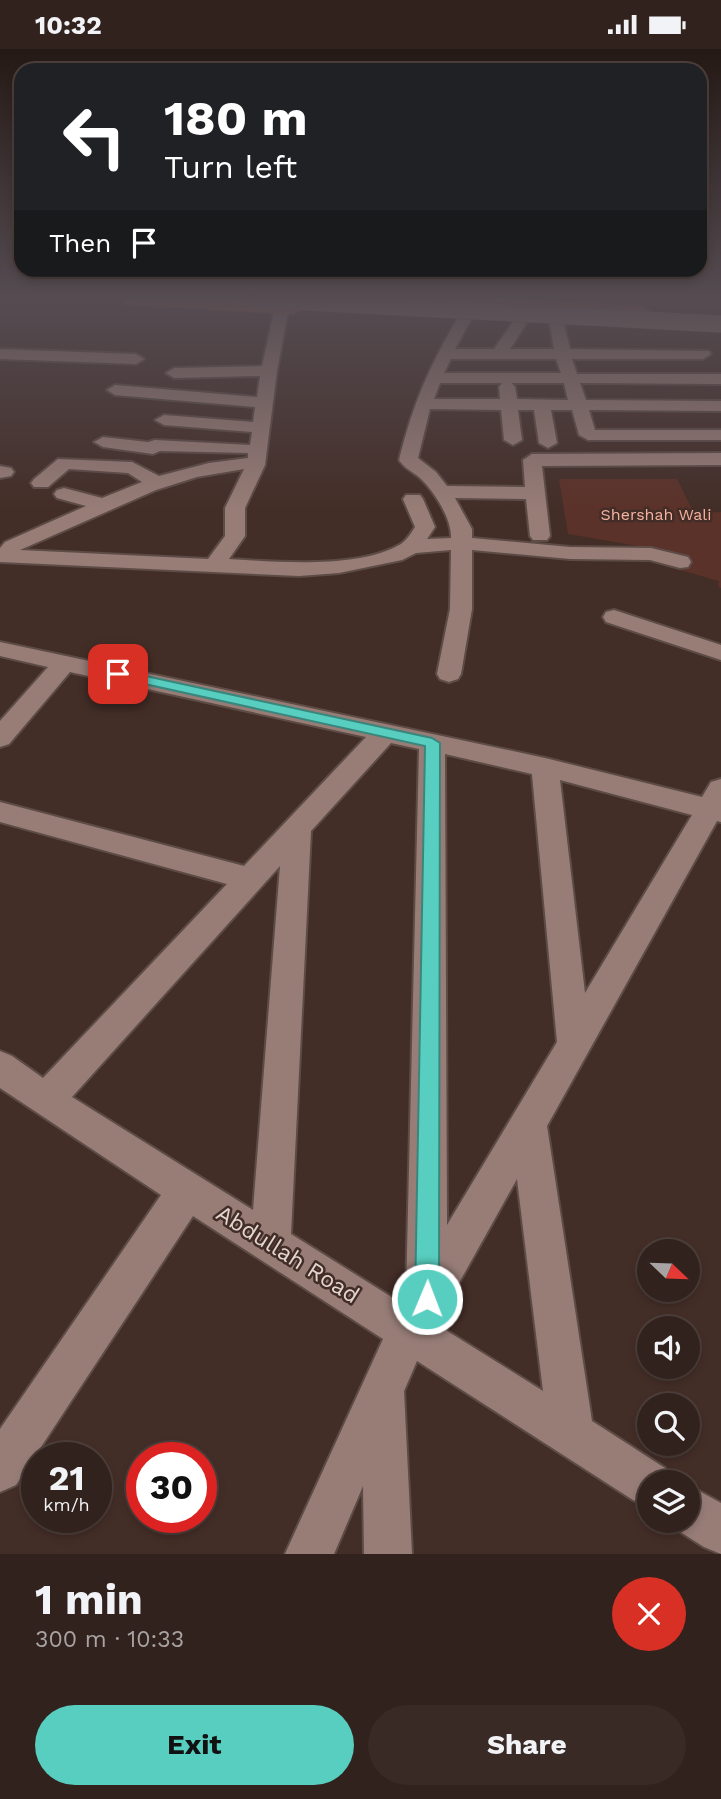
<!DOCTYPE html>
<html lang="en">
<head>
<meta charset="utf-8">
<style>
	:root { --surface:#32221d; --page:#3a2a26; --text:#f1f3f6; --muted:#a8a4a4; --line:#4d3f3b; --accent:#58cec0 }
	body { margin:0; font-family:"Work Sans",sans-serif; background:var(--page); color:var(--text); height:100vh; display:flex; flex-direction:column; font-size:26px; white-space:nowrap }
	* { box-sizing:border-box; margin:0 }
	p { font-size:23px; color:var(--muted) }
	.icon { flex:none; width:38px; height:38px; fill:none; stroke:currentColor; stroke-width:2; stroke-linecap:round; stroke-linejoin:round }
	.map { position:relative; height:1505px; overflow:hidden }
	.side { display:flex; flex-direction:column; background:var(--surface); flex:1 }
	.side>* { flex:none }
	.guide { position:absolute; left:14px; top:14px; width:693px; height:214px; border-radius:21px; box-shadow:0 4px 10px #0003,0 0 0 2px var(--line); background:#202124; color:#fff; overflow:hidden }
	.needle { width:46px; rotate:113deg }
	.fabs { position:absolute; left:637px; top:1190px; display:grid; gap:14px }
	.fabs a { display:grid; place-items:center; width:63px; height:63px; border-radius:50%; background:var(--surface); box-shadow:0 4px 10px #0003,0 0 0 2px var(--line); font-size:35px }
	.speed { position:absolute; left:21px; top:1393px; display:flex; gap:14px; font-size:35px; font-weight:700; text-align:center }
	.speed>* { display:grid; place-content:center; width:91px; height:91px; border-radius:50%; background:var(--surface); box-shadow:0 4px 10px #0003,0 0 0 2px var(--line); line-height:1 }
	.speed small { font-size:18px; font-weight:400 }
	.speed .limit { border:10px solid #d22; background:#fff; color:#111 }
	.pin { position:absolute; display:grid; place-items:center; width:60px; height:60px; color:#fff; margin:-30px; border-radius:14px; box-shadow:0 4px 10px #0006 }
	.me { position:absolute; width:77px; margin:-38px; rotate:1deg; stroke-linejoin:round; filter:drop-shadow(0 0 5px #0008) }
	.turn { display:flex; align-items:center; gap:24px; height:147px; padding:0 35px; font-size:32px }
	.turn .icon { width:91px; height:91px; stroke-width:2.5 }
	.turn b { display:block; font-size:49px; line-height:60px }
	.then { display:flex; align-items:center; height:66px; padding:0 35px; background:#0003; gap:14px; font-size:26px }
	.round { display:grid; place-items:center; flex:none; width:74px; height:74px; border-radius:37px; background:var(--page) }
	.head { display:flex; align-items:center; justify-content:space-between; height:119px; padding:0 35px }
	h1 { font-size:42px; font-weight:700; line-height:52px }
	.cta { display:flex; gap:14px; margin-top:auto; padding:14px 35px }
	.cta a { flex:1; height:80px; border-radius:42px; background:var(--accent); color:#111; font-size:28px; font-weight:700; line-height:80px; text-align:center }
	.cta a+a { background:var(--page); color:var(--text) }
	.status { display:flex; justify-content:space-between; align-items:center; height:49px; padding:0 35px; background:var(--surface); direction:ltr }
	.status svg { height:19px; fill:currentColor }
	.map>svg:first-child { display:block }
</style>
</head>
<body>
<div class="status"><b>10:32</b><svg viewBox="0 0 49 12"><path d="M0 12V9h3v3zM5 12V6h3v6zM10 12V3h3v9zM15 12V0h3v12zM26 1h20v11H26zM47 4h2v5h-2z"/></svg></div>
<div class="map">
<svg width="721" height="1505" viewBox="0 0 721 1505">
	<rect width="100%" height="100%" fill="#432d27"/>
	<!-- green -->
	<path fill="#5b3229" d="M 511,250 L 721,250 L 721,262 Z
		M 559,430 L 677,430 L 694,464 L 721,463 L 721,539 L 718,538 L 719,532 L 656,514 L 661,501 L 568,485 Z"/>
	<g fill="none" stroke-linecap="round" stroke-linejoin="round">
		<defs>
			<path id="minor" d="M 282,254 L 289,258 L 277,322 L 265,416 L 245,459 L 245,487 L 229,510 C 277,513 359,520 401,495 C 407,491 411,484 415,478 L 403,450 L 406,446 L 420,446 L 423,450 L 435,478 L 427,490 L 451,489 C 452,470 434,442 420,429 C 413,423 404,419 399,411 C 413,354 430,316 459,267 L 466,263 L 473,267 L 455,300 L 494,300 L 518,266 L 523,265 L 530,269 L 510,300 L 554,300 L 549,271 L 556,267 L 563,271 L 570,300 L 709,302 L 711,305 L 703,310 L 572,310 L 577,325 L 721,325 L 721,335 L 580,334 L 586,351 L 721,352 L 721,362 L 589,361 L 595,381 L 721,381 L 721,391 L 588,391 L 579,386 L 572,361 L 551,361 L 557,394 L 548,399 L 539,394 L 534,361 L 518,361 L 522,391 L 513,396 L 504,391 L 501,361 L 430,360 L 418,409 L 436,423 L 447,437 L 525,438 L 523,411 L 532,405 L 721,404 L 721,416 L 542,417 L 550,487 L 547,491 L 533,491 L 530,487 L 526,450 L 455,449 L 472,480 L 472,489 L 570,498 L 651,499 L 688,508 L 691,513 L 688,518 L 680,519 L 650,511 L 570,510 L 472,501 L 472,560 L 461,625 L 458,630 L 449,633 L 440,630 L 437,625 L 450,560 L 451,501 L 416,504 L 402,511 L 339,524 L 299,527 L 0,513 L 0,499 L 5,493 L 86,457 L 57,449 L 54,445 L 57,441 L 64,439 L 102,449 L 142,433 L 128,424 L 69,420 L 48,438 L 34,438 L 31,434 L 34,430 L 58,410 L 132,413 L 159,427 L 209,414 L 248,409 L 248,404 L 160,402 L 153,405 L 103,398 L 94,393 L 103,388 L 148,393 L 155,391 L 250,396 L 252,383 L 164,376 L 155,371 L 164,366 L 253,373 L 255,358 L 115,346 L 107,341 L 115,336 L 257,348 L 260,327 L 174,329 L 166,324 L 174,319 L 262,317 L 275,258 ZM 451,310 L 556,310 L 561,324 L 444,324 ZM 440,334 L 502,334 L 499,338 L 500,350 L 434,350 ZM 512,334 L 564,334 L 568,351 L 517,350 L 515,338 ZM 244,420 L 225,459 L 225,487 L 208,510 L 20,501 L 156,441 L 197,428 Z
				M 0,300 L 136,305 L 144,310 L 136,315 L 0,310 Z
				M 0,417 L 11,419 L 14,423 L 11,427 L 0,429 Z
				M 614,561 L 721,596 L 721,611 L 606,573 L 603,568 L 606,563 Z
				M 0,593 L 545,709 L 702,748 L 711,733 L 721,730 L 721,773 L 717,772 L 547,1077 L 592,1372 L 665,1419 L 672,1433 L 649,1433 L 649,1458 L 633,1451 L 417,1312 L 404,1342 L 412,1505 L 364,1505 L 363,1437 L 334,1505 L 285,1505 L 383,1290 L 193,1167 L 16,1436 L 0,1443 L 0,1380 L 161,1146 L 0,1039 L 0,1002 L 12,1007 L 43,1029 L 227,835 L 0,773 L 0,753 L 244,817 L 366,688 L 70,623 L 9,695 L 0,698 L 0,672 L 48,618 L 0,607 ZM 391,694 L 419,700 L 406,1245 L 401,1254 L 291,1185 L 311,782 ZM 445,705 L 532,725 L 557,993 L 447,1176 ZM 560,731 L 692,766 L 585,944 ZM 280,817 L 253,1161 L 72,1048 ZM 517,1130 L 543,1342 L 436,1275 Z
				M 688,1436 L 721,1454 L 721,1505 L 704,1498 L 671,1477 L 669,1472 L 688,1472 Z"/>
			<path id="major" d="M 123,250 C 149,250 293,246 304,259 L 294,265 L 132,256 L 125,254 Z
				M 395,250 L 505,250 L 641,257 L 651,263 L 641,269 L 404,256 L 397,254 Z"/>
		</defs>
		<!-- minor casing -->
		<use href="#minor" stroke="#5d4b46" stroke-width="4"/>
		<!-- major casing -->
		<use href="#major" stroke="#5d4b46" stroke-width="3"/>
		<!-- minor -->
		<use href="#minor" fill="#987d77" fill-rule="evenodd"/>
		<!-- major -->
		<use href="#major" fill="#c0624c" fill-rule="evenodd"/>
		<defs>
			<path id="minor-bridge" d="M 251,250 L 721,275"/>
		</defs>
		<!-- minor-bridge casing -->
		<use href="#minor-bridge" stroke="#5d4b46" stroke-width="18" stroke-linecap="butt"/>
		<!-- minor-bridge -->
		<use href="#minor-bridge" stroke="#987d77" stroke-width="17"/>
	</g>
	<!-- sky -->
	<linearGradient id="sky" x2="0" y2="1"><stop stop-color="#251915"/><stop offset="0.54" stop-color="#554c52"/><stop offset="1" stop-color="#554c52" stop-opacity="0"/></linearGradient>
	<rect width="721" height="461" fill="url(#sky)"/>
	<!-- route -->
	<path fill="#58cec0" stroke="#39867d" stroke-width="2" d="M 118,621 L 432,689 L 440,694 L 439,1250 L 436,1258 L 427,1261 L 419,1258 L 415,1250 L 425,697 L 113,628 L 111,625 Z"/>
	<g text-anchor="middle" stroke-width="5" stroke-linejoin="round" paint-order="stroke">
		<!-- far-park labels -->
		<g font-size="16" fill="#f6b2a1" stroke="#432d27">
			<text x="656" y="471">Shershah Wali</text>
		</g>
		<!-- near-street labels -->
		<g font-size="23" fill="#e3d5d1" stroke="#432d27">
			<text transform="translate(288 1205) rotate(32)" y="8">Abdullah Road</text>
		</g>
	</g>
</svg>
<div class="fabs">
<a><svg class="needle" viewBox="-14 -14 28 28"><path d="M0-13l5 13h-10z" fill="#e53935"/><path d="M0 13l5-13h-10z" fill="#a8a4a4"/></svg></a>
<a><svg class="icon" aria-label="sound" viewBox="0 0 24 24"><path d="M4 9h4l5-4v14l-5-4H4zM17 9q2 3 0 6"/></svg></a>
<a><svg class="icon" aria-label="search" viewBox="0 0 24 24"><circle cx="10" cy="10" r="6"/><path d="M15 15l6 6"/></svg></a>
<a><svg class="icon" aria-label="layers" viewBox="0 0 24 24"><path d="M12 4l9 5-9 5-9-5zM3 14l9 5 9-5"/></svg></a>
</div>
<div class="speed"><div>21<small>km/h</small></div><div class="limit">30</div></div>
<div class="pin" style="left:118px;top:625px;background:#d93025"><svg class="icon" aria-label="arrive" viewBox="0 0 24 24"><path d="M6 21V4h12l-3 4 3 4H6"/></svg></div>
<svg class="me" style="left:427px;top:1250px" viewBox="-20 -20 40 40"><circle r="17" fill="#58cec0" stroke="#fff" stroke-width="3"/><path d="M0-11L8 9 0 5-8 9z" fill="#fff"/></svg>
<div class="guide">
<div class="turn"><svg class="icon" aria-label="left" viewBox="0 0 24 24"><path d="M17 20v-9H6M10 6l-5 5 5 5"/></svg><div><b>180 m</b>Turn left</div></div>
<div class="then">Then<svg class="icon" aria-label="arrive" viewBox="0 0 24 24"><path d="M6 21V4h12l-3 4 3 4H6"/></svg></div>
</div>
</div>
<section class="side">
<div class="head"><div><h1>1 min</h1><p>300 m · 10:33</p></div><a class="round" style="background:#d93025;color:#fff"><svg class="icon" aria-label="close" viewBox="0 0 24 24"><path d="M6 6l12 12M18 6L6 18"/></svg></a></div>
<div class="cta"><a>Exit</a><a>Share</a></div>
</section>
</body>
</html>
